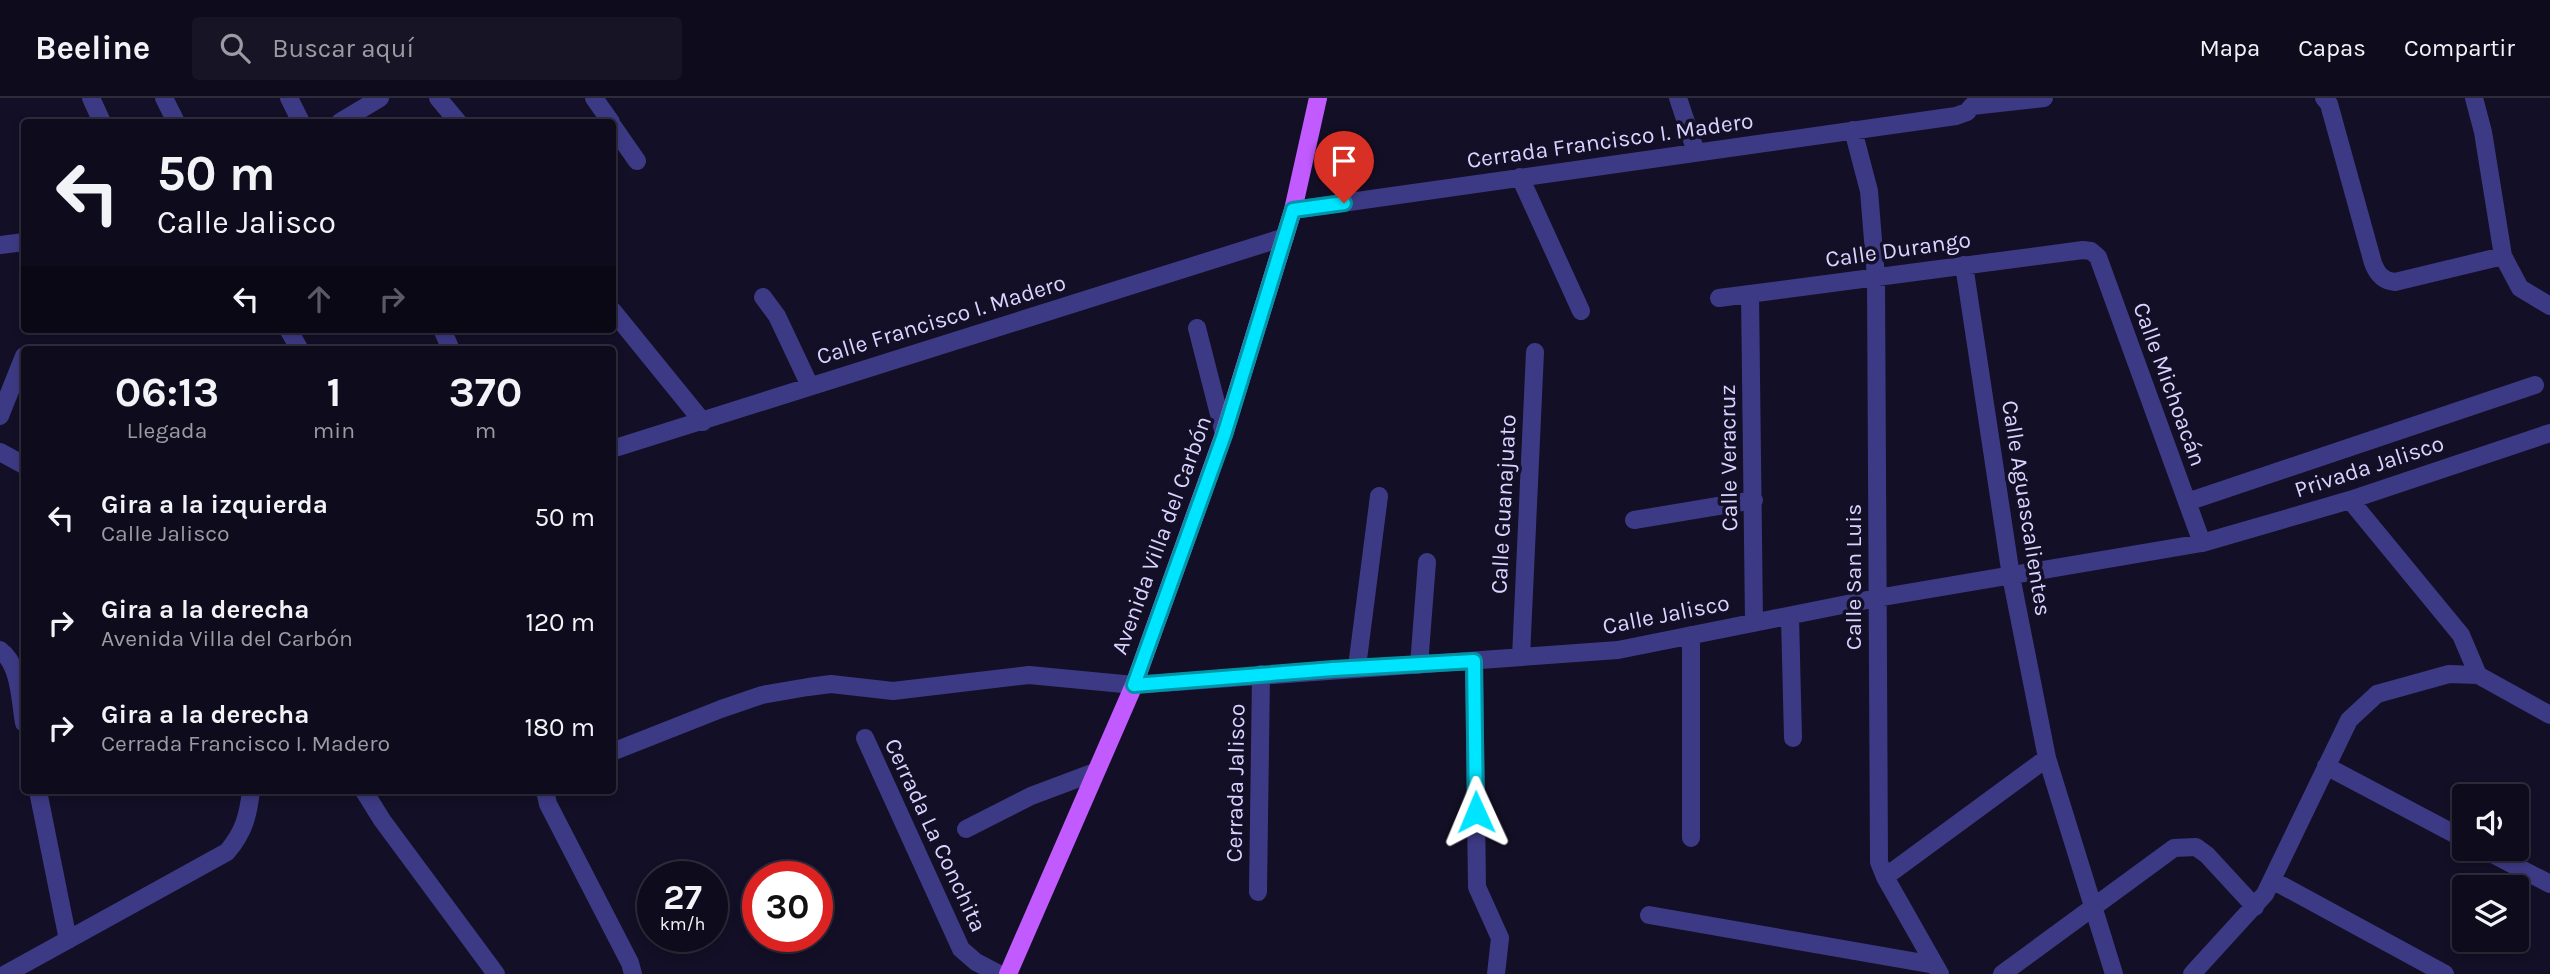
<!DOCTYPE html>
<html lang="es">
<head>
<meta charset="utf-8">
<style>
	:root { --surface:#0e0b1c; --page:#171425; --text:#f1f3f6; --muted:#9b9ba3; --line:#2e2b3b }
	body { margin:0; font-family:Karla,sans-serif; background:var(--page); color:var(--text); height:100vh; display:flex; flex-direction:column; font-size:26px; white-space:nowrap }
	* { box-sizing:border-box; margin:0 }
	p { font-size:23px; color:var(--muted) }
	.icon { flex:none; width:38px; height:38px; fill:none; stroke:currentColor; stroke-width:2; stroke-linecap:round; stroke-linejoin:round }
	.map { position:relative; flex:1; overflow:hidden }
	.sheet { position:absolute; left:21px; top:248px; width:595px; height:448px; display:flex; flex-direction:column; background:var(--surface); border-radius:7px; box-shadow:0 4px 10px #0003,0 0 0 2px var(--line) }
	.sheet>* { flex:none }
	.hud { position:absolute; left:21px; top:21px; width:595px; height:214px; border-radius:7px; box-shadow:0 4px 10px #0003,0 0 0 2px var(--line); background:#0e0b1c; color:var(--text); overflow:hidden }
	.buttons { position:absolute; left:2452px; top:686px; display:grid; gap:14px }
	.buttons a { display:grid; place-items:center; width:77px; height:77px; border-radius:7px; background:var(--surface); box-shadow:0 4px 10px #0003,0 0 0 2px var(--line); font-size:35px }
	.speed { position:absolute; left:637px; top:763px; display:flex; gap:14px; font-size:35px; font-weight:700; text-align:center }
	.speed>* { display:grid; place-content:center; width:91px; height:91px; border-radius:50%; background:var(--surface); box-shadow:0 4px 10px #0003,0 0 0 2px var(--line); line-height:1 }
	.speed small { font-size:18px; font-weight:400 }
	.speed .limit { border:10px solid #d22; background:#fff; color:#111 }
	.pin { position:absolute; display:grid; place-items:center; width:60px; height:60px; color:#fff; margin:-72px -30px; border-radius:50% 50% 50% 0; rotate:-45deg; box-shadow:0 0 7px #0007 }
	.pin .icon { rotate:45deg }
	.me { position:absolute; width:77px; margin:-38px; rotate:359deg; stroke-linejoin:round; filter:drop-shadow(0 0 5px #0008) }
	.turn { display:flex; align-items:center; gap:24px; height:147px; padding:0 21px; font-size:32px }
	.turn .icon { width:91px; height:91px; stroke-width:2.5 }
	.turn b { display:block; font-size:49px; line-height:60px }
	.lanes { display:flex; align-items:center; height:66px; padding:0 21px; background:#0003; justify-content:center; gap:35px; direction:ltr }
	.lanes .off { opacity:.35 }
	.eta { display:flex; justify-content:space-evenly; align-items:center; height:119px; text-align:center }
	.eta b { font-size:42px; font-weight:700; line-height:49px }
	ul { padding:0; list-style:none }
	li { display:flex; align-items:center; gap:21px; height:105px; padding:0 21px }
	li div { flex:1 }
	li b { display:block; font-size:26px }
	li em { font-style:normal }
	header { display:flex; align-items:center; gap:42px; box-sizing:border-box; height:98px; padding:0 35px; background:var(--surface); border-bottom:2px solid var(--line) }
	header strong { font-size:33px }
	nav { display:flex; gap:38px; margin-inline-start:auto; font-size:24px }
	.search { width:490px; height:63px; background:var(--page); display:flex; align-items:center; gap:18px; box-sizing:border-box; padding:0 24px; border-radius:7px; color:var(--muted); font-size:26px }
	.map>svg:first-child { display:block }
</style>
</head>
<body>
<header>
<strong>Beeline</strong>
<div class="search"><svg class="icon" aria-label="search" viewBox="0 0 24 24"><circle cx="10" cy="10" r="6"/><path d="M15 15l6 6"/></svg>Buscar aquí</div>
<nav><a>Mapa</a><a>Capas</a><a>Compartir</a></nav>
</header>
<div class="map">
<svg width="2550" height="876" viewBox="0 0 2550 876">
	<rect width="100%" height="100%" fill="#130f26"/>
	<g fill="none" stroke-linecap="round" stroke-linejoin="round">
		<!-- minor -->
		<path stroke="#3d3a85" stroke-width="18" d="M 91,0 L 102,24
			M 164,0 L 176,24
			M 289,0 L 301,24
			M 438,0 L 458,24
			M 594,0 L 611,24
			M 1678,0 L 1696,54
			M 2324,0 L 2329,6 L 2373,165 C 2377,176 2383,183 2395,184 L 2503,158
			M 2474,0 L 2483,34 L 2503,158 L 2520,190 L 2550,208
			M 1972,8 L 2044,0
			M 340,24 L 380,0
			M 612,27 L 637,63
			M 1853,32 L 1869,93 L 1876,179 L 1879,764 L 1885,779 L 1940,876
			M 1520,79 L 1581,213
			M 1293,112 L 1956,18 L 1967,14 L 1972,8
			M 0,147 L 24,144
			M 1964,167 L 2011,478 L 2047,660 L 2114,876
			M 1750,196 L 1754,523
			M 763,199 L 777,218 L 810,288
			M 1719,200 L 2083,152 L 2091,153 L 2098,159 L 2202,445
			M 612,212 L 703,324
			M 1197,230 L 1224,336
			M 288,231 L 300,252
			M 442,231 L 451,252
			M 0,318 L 24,258
			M 612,351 L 1285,139
			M 0,354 L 24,367
			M 2350,402 L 2461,537 L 2478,577
			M 2187,404 L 2535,287
			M 1634,422 L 1754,402
			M 1790,519 L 1793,640
			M 0,552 C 20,566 20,602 24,625
			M 1521,559 L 1535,254
			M 1474,563 L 1477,789 L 1500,840 L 1496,876
			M 1419,567 L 1427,464
			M 1357,569 L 1379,398
			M 865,640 L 961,851 L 976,864 L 999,876
			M 612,654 L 721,611 L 762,597 L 808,589 L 831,586 L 893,593 L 1029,577 L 1134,587 L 1618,552 L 1877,500 L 2202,445 L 2350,402 L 2550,335
			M 2326,668 L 2464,741
			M 38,693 L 68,842
			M 364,693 L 382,722 L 496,876
			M 545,693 L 548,706 L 630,865 L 633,876
			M 966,731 L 1031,698 L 1095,674
			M 1691,740 L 1691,537
			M 2483,751 L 2550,786
			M 1885,779 L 2047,660
			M 2272,782 L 2445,876
			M 1258,794 L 1261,576
			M 1649,817 L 1935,867
			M 6,876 L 227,754 C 244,734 248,718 251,693
			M 2002,876 L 2174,750 L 2196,749 L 2207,757 L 2255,809
			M 2192,876 L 2265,796 L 2349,622 L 2377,596 L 2449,576 L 2478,577 L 2550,617"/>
		<!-- major -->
		<path stroke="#c25bff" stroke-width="18" d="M 1008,876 L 1134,587 L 1224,336 L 1293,112 L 1318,0"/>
	</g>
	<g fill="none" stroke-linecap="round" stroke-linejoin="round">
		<defs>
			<path id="route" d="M 1344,105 L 1293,112 L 1224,337 L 1134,587 L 1333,571 L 1474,563 L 1476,714"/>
		</defs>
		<!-- route casing -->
		<use href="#route" stroke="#0095a6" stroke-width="18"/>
		<!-- route -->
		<use href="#route" stroke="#00e5ff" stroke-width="12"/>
	</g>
	<g text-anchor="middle" stroke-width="7" stroke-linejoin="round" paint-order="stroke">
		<!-- street labels -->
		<g font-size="23" fill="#d9d4ff" stroke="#130f26">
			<text transform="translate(1610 42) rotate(-8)" y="8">Cerrada Francisco I. Madero</text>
			<text transform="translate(1898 151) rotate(-8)" y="8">Calle Durango</text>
			<text transform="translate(941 221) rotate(-17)" y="8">Calle Francisco I. Madero</text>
			<text transform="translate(2170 286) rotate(70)" y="8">Calle Michoacán</text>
			<text transform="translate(1728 360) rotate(-91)" y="8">Calle Veracruz</text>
			<text transform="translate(2369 368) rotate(-18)" y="8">Privada Jalisco</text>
			<text transform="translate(1503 406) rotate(-87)" y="8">Calle Guanajuato</text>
			<text transform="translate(2027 410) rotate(81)" y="8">Calle Aguascalientes</text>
			<text transform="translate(1161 437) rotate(-70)" y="8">Avenida Villa del Carbón</text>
			<text transform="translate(1853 479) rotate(-90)" y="8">Calle San Luis</text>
			<text transform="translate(1666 516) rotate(-11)" y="8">Calle Jalisco</text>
			<text transform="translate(1235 685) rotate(-89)" y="8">Cerrada Jalisco</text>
			<text transform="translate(936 737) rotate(65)" y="8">Cerrada La Conchita</text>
		</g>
	</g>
</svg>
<div class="buttons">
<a><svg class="icon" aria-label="sound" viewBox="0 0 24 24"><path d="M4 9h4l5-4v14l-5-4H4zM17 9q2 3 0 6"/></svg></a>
<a><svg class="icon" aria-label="layers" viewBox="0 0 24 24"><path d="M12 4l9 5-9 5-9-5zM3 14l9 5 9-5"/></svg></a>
</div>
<div class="speed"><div>27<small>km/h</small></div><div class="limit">30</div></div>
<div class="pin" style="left:1344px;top:105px;background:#d93025"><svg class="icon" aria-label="arrive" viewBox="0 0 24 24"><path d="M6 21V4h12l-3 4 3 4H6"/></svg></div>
<svg class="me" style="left:1476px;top:714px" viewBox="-20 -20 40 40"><path d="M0-17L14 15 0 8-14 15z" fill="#00e5ff" stroke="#fff" stroke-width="4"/></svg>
<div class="hud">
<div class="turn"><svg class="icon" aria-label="left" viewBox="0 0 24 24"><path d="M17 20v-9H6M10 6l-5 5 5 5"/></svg><div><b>50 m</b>Calle Jalisco</div></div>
<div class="lanes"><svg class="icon" aria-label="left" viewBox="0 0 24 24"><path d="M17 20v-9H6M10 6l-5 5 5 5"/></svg><svg class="icon off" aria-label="ahead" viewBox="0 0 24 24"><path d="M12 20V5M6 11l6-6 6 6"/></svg><svg class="icon off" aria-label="right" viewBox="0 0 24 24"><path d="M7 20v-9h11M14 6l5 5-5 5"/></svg></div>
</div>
<section class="sheet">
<div class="eta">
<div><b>06:13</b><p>Llegada</p></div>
<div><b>1</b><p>min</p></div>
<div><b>370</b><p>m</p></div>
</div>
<ul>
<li><svg class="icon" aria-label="left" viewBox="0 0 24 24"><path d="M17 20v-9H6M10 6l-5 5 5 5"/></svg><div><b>Gira a la izquierda</b><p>Calle Jalisco</p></div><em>50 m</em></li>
<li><svg class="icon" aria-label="right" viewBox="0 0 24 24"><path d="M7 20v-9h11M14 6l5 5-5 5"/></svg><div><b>Gira a la derecha</b><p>Avenida Villa del Carbón</p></div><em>120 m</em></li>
<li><svg class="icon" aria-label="right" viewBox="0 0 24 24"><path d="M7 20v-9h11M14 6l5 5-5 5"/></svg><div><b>Gira a la derecha</b><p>Cerrada Francisco I. Madero</p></div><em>180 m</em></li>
</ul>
</section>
</div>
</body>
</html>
